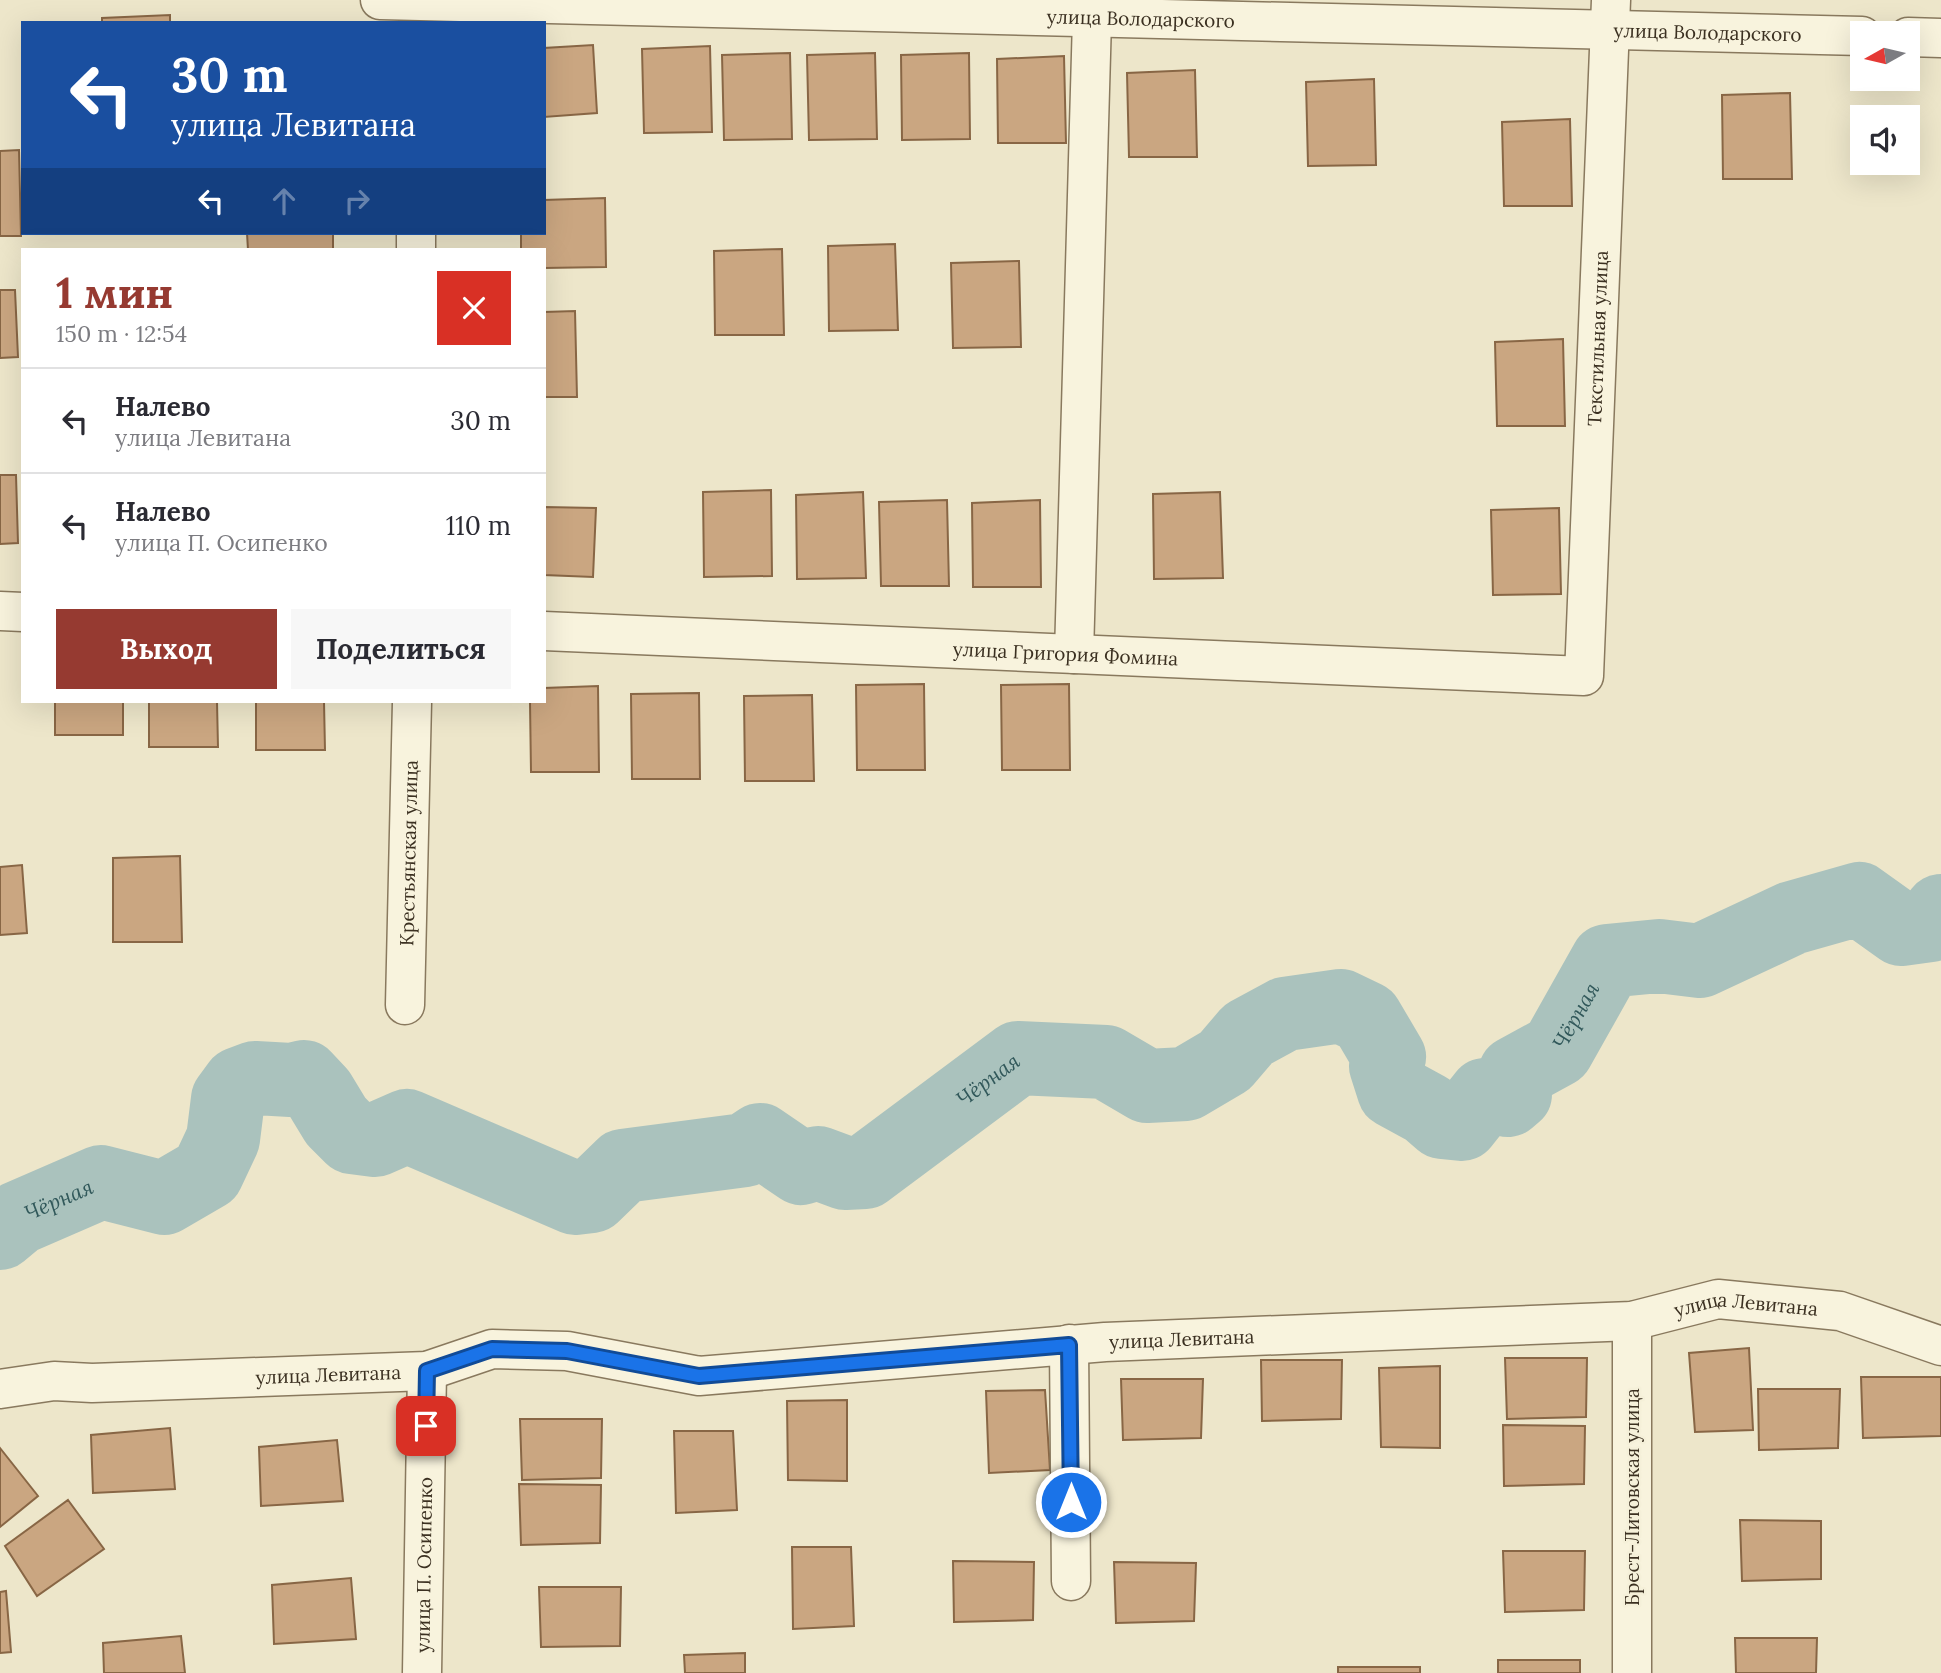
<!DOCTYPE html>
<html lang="ru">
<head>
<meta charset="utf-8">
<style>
	:root { --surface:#fff; --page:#f7f7f7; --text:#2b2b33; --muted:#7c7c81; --line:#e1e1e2; --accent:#963a31 }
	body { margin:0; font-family:Lora,serif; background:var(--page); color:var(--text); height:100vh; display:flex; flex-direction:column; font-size:26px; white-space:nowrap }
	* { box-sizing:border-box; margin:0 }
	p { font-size:23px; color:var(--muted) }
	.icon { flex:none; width:38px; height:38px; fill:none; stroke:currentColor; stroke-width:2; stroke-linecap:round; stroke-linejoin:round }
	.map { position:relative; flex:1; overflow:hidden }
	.side { position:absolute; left:21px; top:248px; width:525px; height:455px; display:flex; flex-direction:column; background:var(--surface); border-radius:0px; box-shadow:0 7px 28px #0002 }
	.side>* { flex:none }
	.banner { position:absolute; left:21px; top:21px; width:525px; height:214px; border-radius:0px; box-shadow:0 7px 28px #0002; background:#1a4fa0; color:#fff; overflow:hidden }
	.needle { width:46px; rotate:262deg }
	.buttons { position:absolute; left:1850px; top:21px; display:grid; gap:14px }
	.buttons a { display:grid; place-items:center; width:70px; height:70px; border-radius:0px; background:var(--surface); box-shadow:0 7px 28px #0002; font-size:35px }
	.pin { position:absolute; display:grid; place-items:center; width:60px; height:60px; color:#fff; margin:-30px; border-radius:14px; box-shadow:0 4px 10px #0006 }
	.me { position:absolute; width:77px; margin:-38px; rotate:0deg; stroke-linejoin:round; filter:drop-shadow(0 0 5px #0008) }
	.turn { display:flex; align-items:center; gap:24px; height:147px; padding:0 35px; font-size:32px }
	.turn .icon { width:91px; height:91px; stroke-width:2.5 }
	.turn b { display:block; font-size:49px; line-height:60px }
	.lanes { display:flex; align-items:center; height:66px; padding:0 35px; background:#0003; justify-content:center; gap:35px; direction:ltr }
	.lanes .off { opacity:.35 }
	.round { display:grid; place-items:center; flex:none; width:74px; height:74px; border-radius:0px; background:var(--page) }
	.head { display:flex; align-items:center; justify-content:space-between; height:119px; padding:0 35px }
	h1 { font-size:42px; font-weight:700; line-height:52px; color:var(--accent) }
	.action { display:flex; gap:14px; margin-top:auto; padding:14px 35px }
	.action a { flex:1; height:80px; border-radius:0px; background:var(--accent); color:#fff; font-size:28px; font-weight:700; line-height:80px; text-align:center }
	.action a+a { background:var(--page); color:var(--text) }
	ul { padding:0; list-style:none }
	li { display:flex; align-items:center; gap:21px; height:105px; padding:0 35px; border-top:2px solid var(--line) }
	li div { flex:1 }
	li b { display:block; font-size:26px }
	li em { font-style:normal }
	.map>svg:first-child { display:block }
</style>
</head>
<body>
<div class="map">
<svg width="1941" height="1673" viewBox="0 0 1941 1673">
	<rect width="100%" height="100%" fill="#ede6ca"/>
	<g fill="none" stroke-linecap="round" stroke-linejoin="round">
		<!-- river -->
		<path stroke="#aac2bd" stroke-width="74" id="s1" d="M 0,1233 L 18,1218 L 101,1182 L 164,1198 L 207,1173 L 223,1139 L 228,1099 L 239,1084 L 255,1078 L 291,1080 L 304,1077 L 319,1093 L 336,1121 L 352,1137 L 375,1140 L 407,1126 L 575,1198 L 592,1196 L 623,1166 L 745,1150 L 760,1140 L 801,1168 L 818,1163 L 845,1173 L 865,1172 L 1018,1058 L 1106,1062 L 1147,1086 L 1186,1084 L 1225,1061 L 1248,1034 L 1285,1014 L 1341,1006 L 1366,1018 L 1389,1057 L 1386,1066 L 1394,1091 L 1427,1109 L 1442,1122 L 1462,1124 L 1485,1095 L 1500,1095 L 1508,1100 L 1515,1094 L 1515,1073 L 1557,1050 L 1607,961 L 1659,956 L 1700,961 L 1792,918 L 1859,899 L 1901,929 L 1930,925 L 1941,911"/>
	</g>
	<!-- building -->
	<path fill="#caa681" stroke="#886645" stroke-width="2" d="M 170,15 L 170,23 L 102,23 L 102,18 Z
		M 593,45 L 597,113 L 544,117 L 544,48 Z
		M 710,46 L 712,132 L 644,133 L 642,49 Z
		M 790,53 L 792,139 L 724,140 L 722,55 Z
		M 875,53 L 877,139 L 809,140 L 807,55 Z
		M 969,53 L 970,139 L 902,140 L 901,55 Z
		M 1064,56 L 1066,143 L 998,143 L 997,59 Z
		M 1195,70 L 1197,157 L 1129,157 L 1127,73 Z
		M 1374,79 L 1376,165 L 1308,166 L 1306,82 Z
		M 1790,93 L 1792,179 L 1723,179 L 1722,95 Z
		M 1570,119 L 1572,206 L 1504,206 L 1502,122 Z
		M 19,150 L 21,236 L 0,236 L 0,151 Z
		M 605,198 L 606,267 L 544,268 L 544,250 L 521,250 L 521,233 L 544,233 L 544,200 Z
		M 247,233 L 333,233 L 333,250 L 248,250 Z
		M 895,244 L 898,330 L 829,331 L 828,246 Z
		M 782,249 L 784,335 L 715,335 L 714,251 Z
		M 1019,261 L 1021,347 L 953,348 L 951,263 Z
		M 0,290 L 15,290 L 18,357 L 0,358 Z
		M 575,311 L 577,397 L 544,397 L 544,312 Z
		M 1563,339 L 1565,426 L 1497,426 L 1495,342 Z
		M 0,475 L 16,475 L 18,543 L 0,544 Z
		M 771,490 L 772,576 L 704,577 L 703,492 Z
		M 863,492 L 866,578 L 797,579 L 796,495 Z
		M 1220,492 L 1223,578 L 1154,579 L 1153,494 Z
		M 947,500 L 949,586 L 881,586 L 879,502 Z
		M 1040,500 L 1041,587 L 973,587 L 972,503 Z
		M 544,507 L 596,508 L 593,577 L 544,575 Z
		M 1559,508 L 1561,594 L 1493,595 L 1491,510 Z
		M 924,684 L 925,770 L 857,770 L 856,685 Z
		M 1069,684 L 1070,770 L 1002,770 L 1001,685 Z
		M 598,686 L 599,772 L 531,772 L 530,702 L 544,702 L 544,688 Z
		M 699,693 L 700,779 L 632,779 L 631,694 Z
		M 812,695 L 814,781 L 745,781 L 744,696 Z
		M 55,702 L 123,702 L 123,735 L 55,735 Z
		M 149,702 L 217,702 L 218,747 L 149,747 Z
		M 256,702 L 324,702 L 325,750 L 256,750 Z
		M 180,856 L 182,942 L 113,942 L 113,858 Z
		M 22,865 L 27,933 L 0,935 L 0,867 Z
		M 1749,1348 L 1753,1430 L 1695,1432 L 1689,1353 Z
		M 1505,1358 L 1587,1358 L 1586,1417 L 1507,1419 Z
		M 1261,1360 L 1342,1360 L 1341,1419 L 1262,1421 Z
		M 1440,1366 L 1440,1448 L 1381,1447 L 1379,1368 Z
		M 1861,1377 L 1941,1377 L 1941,1436 L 1863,1438 Z
		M 1121,1379 L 1203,1379 L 1201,1438 L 1123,1440 Z
		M 1758,1389 L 1840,1389 L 1838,1448 L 1759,1450 Z
		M 1045,1390 L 1050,1470 L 989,1473 L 986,1391 Z
		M 847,1400 L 847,1481 L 788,1480 L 787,1401 Z
		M 520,1419 L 602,1419 L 601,1478 L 522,1480 Z
		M 1503,1425 L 1585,1426 L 1584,1484 L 1504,1486 Z
		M 170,1428 L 175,1489 L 93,1493 L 91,1435 Z
		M 674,1431 L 733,1431 L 737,1510 L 676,1513 Z
		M 337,1440 L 343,1501 L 261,1506 L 259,1447 Z
		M 0,1448 L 38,1496 L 0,1527 Z
		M 519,1484 L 601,1485 L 600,1543 L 521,1545 Z
		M 68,1500 L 104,1549 L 37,1596 L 5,1546 Z
		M 1740,1520 L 1821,1521 L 1821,1579 L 1742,1581 Z
		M 792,1547 L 851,1547 L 854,1626 L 793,1629 Z
		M 1503,1551 L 1585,1551 L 1584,1610 L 1505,1612 Z
		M 953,1561 L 1034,1562 L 1033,1620 L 954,1622 Z
		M 1114,1562 L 1196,1563 L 1194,1621 L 1116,1623 Z
		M 351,1578 L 356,1639 L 274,1644 L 272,1585 Z
		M 539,1587 L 621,1587 L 620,1646 L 541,1647 Z
		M 6,1591 L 11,1652 L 0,1653 L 0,1592 Z
		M 181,1636 L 185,1673 L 104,1673 L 103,1643 Z
		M 1735,1638 L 1817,1638 L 1816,1673 L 1736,1673 Z
		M 745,1653 L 745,1673 L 685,1673 L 684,1655 Z
		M 1498,1660 L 1580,1660 L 1580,1673 L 1498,1673 Z
		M 1338,1667 L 1420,1667 L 1420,1673 L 1338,1673 Z"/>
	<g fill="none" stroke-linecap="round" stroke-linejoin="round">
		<defs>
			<g id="minor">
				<path id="s2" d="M 380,0 L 1862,36"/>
				<path d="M 1908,37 L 1941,38"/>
				<path d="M 416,250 L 416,233"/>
				<path d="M 0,611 L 23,612"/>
				<path id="s3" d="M 544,631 L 1584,676 L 1611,0"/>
				<path d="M 1074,654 L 1092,19"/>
				<path id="s4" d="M 405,1005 L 412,702"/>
				<path d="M 1069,1344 L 1071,1581"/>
				<path id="s5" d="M 0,1389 L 54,1381 L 92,1383 L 427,1371 L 492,1349 L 567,1351 L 699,1376 L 1105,1342 L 1632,1321 L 1718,1299 L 1840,1311 L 1941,1346"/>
				<path id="s6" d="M 422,1673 L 427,1371"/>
				<path d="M 1632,1673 L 1632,1321"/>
			</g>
		</defs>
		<!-- minor casing -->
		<use href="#minor" stroke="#89795e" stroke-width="41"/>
		<!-- minor -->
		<use href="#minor" stroke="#f8f3dd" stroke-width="38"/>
	</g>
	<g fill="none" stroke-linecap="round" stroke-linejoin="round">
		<defs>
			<path id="route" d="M 426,1426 L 427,1371 L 492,1349 L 567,1351 L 699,1376 L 1069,1345 L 1071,1502"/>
		</defs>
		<!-- route casing -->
		<use href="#route" stroke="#114b97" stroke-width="18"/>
		<!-- route -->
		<use href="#route" stroke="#1a73e8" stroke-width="12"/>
	</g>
	<g text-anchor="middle" stroke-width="5" stroke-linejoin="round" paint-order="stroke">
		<!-- street labels -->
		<g font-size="19" fill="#3b3021" stroke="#f5f0d9">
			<text dy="7" stroke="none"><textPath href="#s2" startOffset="761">улица Володарского</textPath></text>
			<text dy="7" stroke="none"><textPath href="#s2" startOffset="1328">улица Володарского</textPath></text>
			<text dy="7" stroke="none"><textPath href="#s3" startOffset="1379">Текстильная улица</textPath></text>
			<text dy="7" stroke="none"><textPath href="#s3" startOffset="522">улица Григория Фомина</textPath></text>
			<text dy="7" stroke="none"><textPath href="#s4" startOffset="152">Крестьянская улица</textPath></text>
			<text dy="7" stroke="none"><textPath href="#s5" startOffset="1757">улица Левитана</textPath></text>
			<text dy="7" stroke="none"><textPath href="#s5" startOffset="1190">улица Левитана</textPath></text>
			<text dy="7" stroke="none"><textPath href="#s5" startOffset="329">улица Левитана</textPath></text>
			<text transform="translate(1632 1497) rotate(-90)" y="7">Брест-Литовская улица</text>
			<text dy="7" stroke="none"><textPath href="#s6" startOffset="108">улица П. Осипенко</textPath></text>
		</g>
		<!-- water labels -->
		<g font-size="21" font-style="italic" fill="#31585a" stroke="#f5f0d9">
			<text dy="7" stroke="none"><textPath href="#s1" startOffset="1937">Чёрная</textPath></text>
			<text dy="7" stroke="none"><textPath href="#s1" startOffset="1181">Чёрная</textPath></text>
			<text dy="7" stroke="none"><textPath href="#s1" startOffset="68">Чёрная</textPath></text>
		</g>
	</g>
</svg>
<div class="buttons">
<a><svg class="needle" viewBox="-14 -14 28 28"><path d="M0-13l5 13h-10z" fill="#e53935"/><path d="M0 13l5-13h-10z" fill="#7c7c81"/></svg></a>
<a><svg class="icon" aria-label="sound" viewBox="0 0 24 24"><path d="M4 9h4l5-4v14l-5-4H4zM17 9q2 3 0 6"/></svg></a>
</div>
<div class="pin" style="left:426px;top:1426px;background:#d93025"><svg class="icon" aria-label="arrive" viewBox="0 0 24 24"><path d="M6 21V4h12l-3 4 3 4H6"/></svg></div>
<svg class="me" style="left:1071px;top:1502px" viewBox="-20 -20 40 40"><circle r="17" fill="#1a73e8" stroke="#fff" stroke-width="3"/><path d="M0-11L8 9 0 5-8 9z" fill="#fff"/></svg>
<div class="banner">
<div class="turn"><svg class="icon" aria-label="left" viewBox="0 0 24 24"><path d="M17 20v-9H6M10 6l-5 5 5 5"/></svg><div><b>30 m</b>улица Левитана</div></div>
<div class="lanes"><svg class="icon" aria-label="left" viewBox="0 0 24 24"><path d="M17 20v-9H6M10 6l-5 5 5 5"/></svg><svg class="icon off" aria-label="ahead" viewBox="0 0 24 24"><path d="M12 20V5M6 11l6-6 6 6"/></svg><svg class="icon off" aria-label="right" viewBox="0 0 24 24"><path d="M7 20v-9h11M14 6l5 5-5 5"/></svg></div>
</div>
<section class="side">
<div class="head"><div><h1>1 мин</h1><p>150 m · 12:54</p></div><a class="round" style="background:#d93025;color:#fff"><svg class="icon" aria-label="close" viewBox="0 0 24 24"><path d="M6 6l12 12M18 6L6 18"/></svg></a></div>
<ul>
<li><svg class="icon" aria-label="left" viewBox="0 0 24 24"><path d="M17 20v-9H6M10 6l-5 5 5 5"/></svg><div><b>Налево</b><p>улица Левитана</p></div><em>30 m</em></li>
<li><svg class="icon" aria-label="left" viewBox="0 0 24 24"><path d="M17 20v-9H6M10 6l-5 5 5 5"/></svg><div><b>Налево</b><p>улица П. Осипенко</p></div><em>110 m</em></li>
</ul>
<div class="action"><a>Выход</a><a>Поделиться</a></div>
</section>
</div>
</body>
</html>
